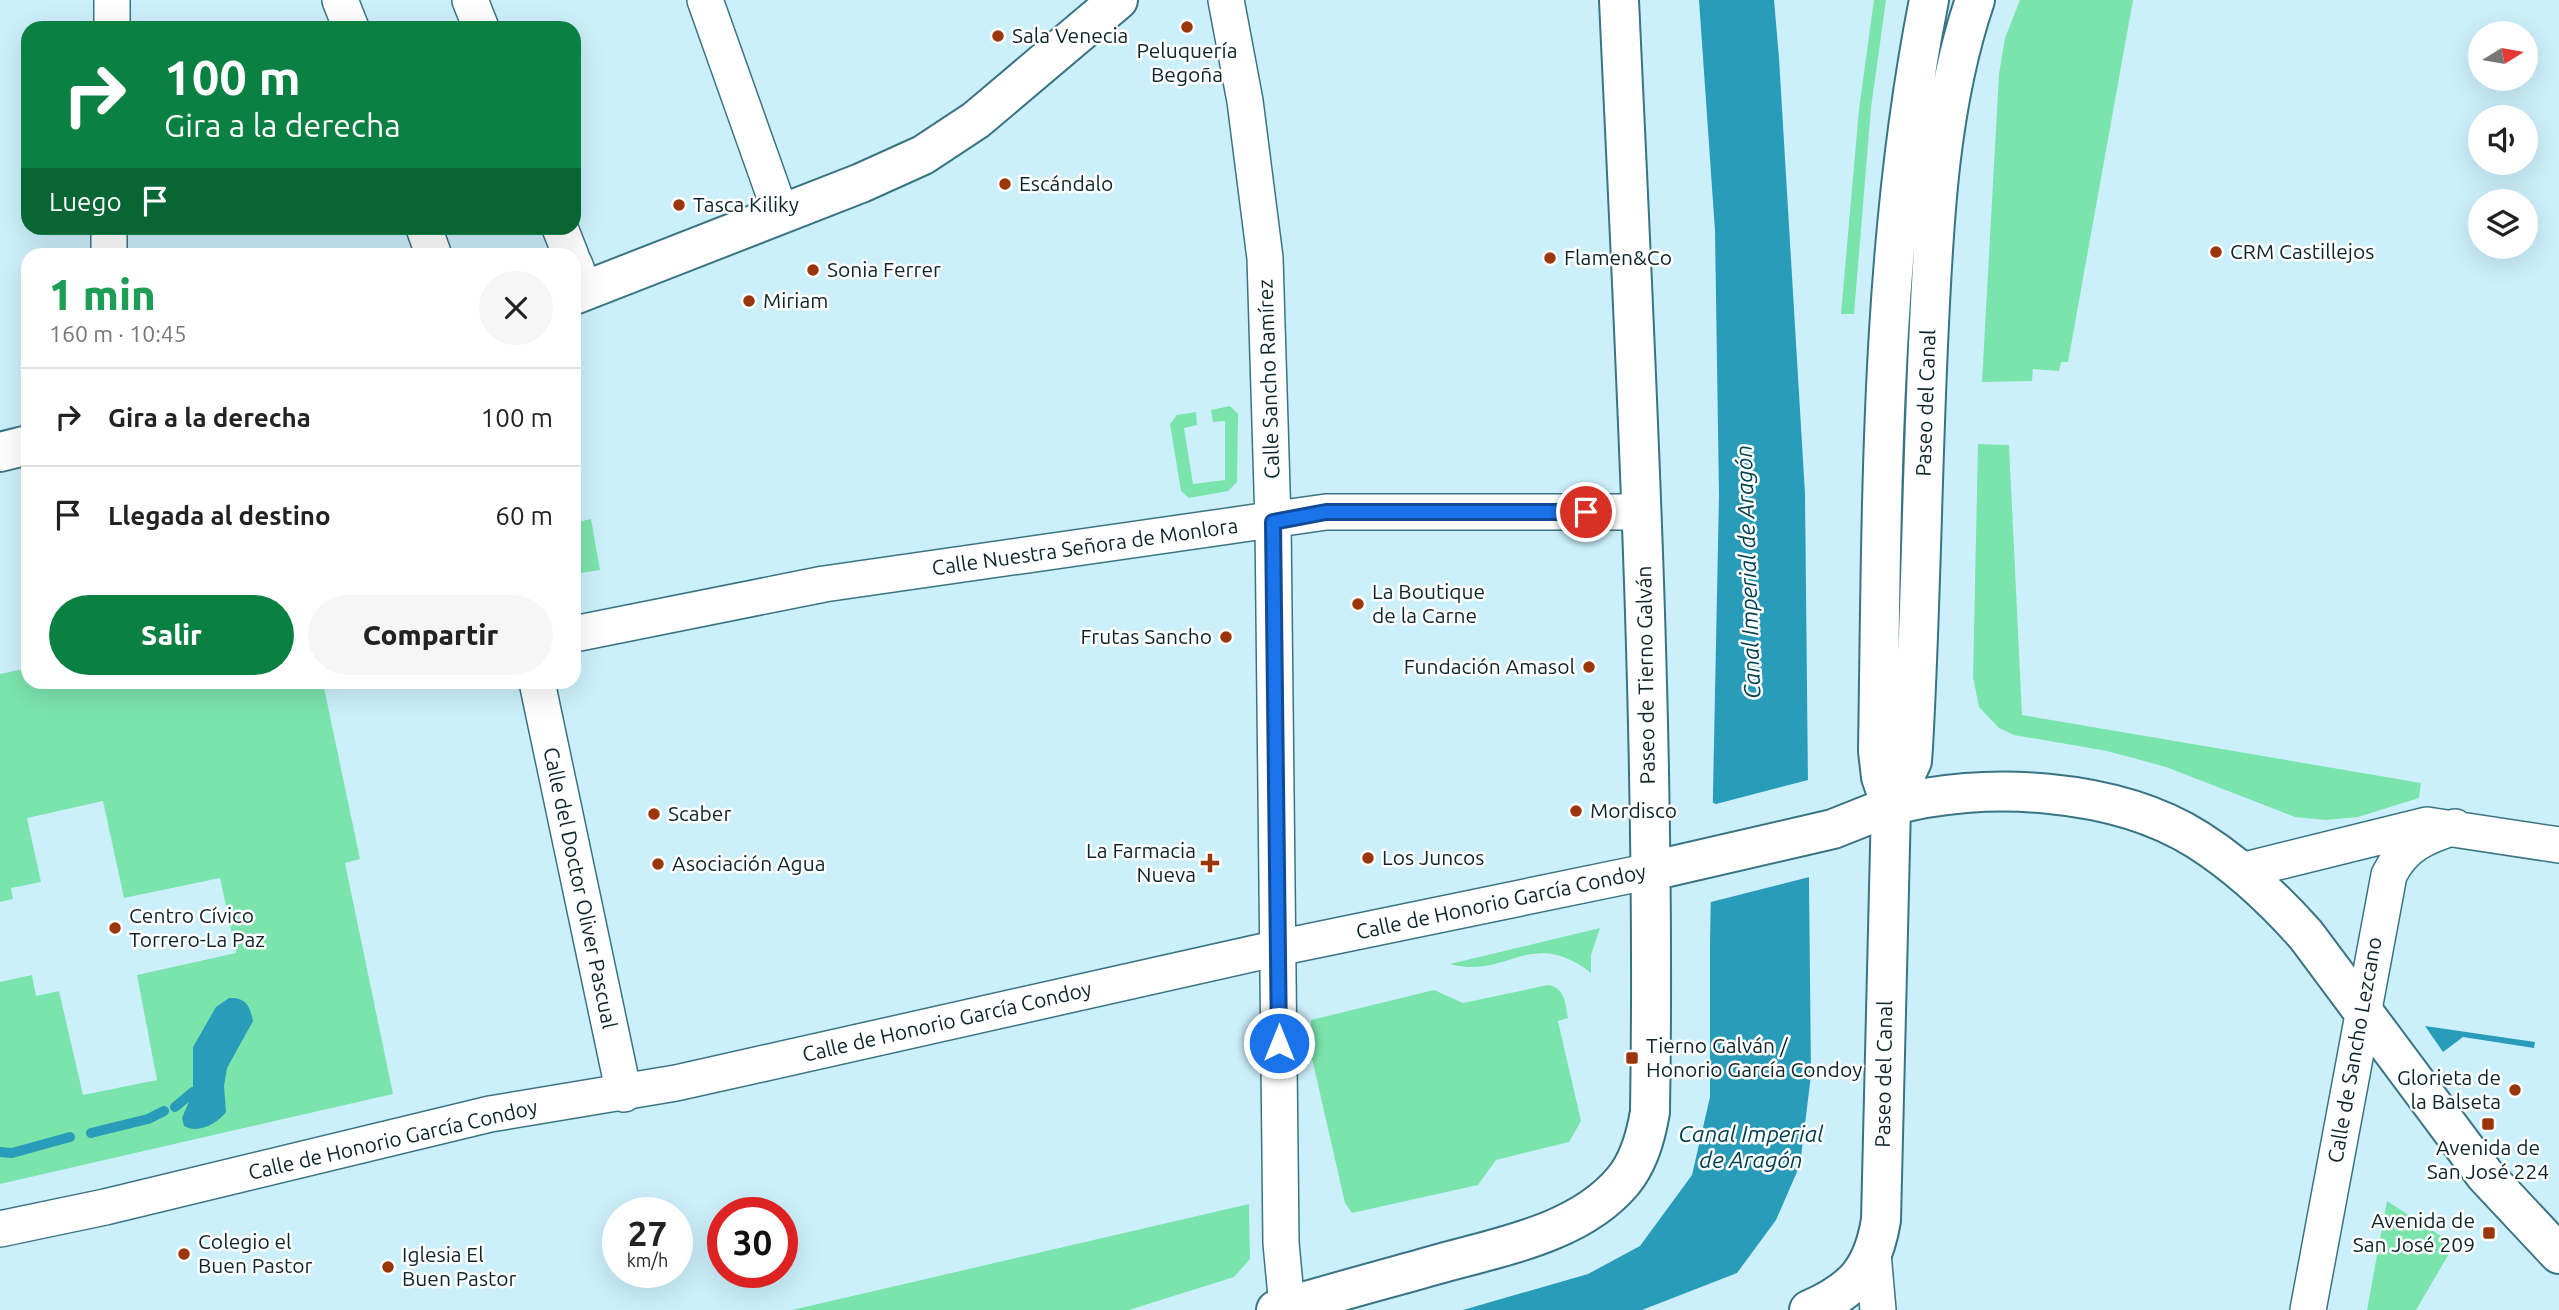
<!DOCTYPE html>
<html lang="es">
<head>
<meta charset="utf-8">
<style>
	:root { --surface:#fff; --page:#f6f6f6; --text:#222; --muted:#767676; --line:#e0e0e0; --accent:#0b8043 }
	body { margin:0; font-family:Ubuntu,sans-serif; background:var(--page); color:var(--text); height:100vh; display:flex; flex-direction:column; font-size:26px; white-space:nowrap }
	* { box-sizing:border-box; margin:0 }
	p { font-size:23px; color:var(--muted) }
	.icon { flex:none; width:38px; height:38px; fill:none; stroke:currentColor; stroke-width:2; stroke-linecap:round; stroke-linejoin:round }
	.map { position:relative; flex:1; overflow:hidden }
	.sheet { position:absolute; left:21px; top:248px; width:560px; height:441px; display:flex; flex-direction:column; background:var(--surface); border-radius:21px; box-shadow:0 7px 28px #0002 }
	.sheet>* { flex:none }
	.hud { position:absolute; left:21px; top:21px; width:560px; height:214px; border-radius:21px; box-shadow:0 7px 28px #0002; background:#0b8043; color:#fff; overflow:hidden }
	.needle { width:46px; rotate:79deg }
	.tools { position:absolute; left:2468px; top:21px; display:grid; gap:14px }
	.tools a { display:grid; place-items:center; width:70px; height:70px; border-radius:50%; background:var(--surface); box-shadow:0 7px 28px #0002; font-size:35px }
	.speed { position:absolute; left:602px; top:1197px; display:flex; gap:14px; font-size:35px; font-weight:700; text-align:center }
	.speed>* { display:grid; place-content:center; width:91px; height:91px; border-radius:50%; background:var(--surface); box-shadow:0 7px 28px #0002; line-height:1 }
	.speed small { font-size:18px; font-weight:400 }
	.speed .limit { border:10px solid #d22; background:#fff; color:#111 }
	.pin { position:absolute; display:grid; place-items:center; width:60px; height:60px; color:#fff; margin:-30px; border:4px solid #fff; border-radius:50%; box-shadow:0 2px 7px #0007 }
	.me { position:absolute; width:77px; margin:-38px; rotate:0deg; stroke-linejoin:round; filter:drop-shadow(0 0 5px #0008) }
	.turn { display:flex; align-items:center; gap:24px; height:147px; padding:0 28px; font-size:32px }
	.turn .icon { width:91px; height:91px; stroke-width:2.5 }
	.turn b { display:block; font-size:49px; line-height:60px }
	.then { display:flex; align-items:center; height:66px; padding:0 28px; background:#0003; gap:14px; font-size:26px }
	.round { display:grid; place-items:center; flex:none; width:74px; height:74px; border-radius:37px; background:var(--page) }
	.summary { display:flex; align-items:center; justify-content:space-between; height:119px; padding:0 28px }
	h1 { font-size:42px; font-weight:800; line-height:52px; color:#1e9e55 }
	.action { display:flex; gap:14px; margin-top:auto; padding:14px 28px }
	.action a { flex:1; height:80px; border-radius:42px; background:var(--accent); color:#fff; font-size:28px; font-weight:800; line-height:80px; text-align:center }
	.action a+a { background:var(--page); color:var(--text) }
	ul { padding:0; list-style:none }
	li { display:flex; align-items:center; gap:21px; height:98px; padding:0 28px; border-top:2px solid var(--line) }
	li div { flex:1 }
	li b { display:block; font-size:26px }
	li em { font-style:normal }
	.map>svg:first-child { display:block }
</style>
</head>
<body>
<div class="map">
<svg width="2559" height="1310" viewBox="0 0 2559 1310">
	<rect width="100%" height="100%" fill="#ccf0fb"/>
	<!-- green -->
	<path fill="#7be4ad" d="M 1874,0 L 1886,0 L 1871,108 L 1854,314 L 1841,314 L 1859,109 Z
		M 2020,0 L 2133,0 L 2068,362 L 2061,362 L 2059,371 L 2033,369 L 2032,381 L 1982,382 L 1999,74 L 2005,38 Z
		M 1230,406 L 1238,414 L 1237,482 L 1228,491 L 1189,498 L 1181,491 L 1170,424 L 1177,415 L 1196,412 L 1197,425 L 1184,428 L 1193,484 L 1225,480 L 1225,421 L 1213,422 L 1211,410 Z
		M 1978,444 L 2009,445 L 2022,715 L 2421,783 L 2419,798 L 2358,817 L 2326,820 L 2295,817 L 2166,767 L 2107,751 L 2014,735 L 1999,728 L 1979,707 L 1973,677 Z
		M 591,519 L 600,570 L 574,574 L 574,523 Z
		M 28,668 L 28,682 L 323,683 L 360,859 L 345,863 L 393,1094 L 0,1184 L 0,982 L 32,975 L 36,996 L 59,991 L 83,1095 L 157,1080 L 137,975 L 236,953 L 220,878 L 124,898 L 103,801 L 27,818 L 41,882 L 11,888 L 13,899 L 0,902 L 0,674 Z
		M 1600,928 L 1591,955 L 1591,973 C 1531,926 1506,980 1450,964 Z
		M 1548,985 C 1565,988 1565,1002 1568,1018 L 1558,1021 L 1581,1121 L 1569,1142 L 1496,1160 L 1478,1185 L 1352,1213 L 1345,1203 L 1311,1054 L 1311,1020 L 1434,990 L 1463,1003 Z
		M 2387,1201 L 2441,1236 L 2450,1252 L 2416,1310 L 2367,1310 Z
		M 1249,1204 L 1250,1259 L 1234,1277 L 1129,1310 L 792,1310 Z"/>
	<!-- water -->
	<path fill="#289cb9" d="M 1699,0 L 1774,0 L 1779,58 L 1805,494 L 1811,1075 L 1800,1165 L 1776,1220 L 1737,1273 L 1642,1310 L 1463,1310 L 1588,1274 L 1640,1246 L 1692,1175 L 1710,1097 L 1710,941 L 1719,495 L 1715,231 Z
		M 229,998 C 246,997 250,1006 253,1021 L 227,1068 L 224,1086 L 226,1112 C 217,1124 198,1134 184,1126 L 182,1118 L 193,1092 L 193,1047 L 216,1007 Z
		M 2425,1026 L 2535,1042 L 2534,1048 L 2463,1037 L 2443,1052 Z"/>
	<!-- pier -->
	<path fill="#ccf0fb" d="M 1812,779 L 1813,876 L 1707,903 L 1709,801 L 1716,804 Z"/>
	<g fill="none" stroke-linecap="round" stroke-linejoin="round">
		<!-- stream -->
		<path stroke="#289cb9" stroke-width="10" d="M 175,1107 L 193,1092
			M 91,1133 L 148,1119 L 164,1111
			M 0,1152 L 12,1153 L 70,1137"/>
		<defs>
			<path id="minor" d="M 340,0 L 351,28
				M 470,0 L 481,28
				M 705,0 L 781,214
				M 1226,0 L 1245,101 L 1265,258 L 1273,522 L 1281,1243 L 1287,1307
				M 112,28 L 112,0
				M 424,228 L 434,256
				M 560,228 L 571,256
				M 109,256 L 109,228
				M 574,263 L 585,291
				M 574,634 L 824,584 L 1326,512 L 1642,512
				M 537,682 L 624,1094
				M 2241,871 L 2427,825 L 2559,845
				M 0,1229 L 105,1207 L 490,1114 L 676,1083 L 1278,948 L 1651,871
				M 1873,1253 L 1878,1310
				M 2308,1310 L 2389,875 C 2403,846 2425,836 2455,827"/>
			<path id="tertiary" d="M 574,295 L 861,183 L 923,155 L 976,120 L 1118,0
				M 0,452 L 28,445
				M 1651,871 L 1833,829 L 1891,806
				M 1276,1310 C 1329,1294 1382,1280 1435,1265 C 1498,1247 1579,1234 1623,1181 C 1639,1162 1646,1136 1650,1112 C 1656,741 1636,371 1619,0"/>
			<path id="secondary" d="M 1891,806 C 1982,780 2116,788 2198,840 C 2239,866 2274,899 2306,935 L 2485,1175 L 2559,1254
				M 1891,806 L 1912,761 L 1913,747 C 1921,606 1922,465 1929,324 C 1934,216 1940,103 1975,0
				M 1809,1310 C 1855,1290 1873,1269 1881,1220 L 1891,806 L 1881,777 L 1878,751 C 1882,501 1880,247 1929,0"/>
		</defs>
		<!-- minor casing -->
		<use href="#minor" stroke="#397485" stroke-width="38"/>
		<!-- tertiary casing -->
		<use href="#tertiary" stroke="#397485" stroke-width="42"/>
		<!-- secondary casing -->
		<use href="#secondary" stroke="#397485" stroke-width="42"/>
		<!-- minor -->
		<use href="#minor" stroke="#fff" stroke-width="35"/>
		<!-- tertiary -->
		<use href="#tertiary" stroke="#fff" stroke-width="38"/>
		<!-- secondary -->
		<use href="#secondary" stroke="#fff" stroke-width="38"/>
	</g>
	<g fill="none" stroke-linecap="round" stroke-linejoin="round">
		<defs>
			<path id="route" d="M 1279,1043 L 1273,522 L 1326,512 L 1586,512"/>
		</defs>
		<!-- route casing -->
		<use href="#route" stroke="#114b97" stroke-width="18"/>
		<!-- route -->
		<use href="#route" stroke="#1a73e8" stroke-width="12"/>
	</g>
	<!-- markers -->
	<g fill="#9b350b" stroke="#fff" stroke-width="2.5">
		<circle cx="1187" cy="27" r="7"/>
		<circle cx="998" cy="36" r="7"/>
		<circle cx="1005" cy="184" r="7"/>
		<circle cx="679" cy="205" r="7"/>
		<circle cx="2216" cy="252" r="7"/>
		<circle cx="1550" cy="258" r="7"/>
		<circle cx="813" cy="270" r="7"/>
		<circle cx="749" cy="301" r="7"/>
		<circle cx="1358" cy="604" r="7"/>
		<circle cx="1226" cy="637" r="7"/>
		<circle cx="1589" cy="667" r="7"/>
		<circle cx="1576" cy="811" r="7"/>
		<circle cx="654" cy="814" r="7"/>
		<circle cx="1368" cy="858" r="7"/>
		<path d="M1206.5 852.5h7v7h7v7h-7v7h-7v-7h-7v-7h7z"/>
		<circle cx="658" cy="864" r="7"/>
		<circle cx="115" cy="928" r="7"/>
		<rect x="1625" y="1051" width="14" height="14" rx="3.5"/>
		<circle cx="2515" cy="1090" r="7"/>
		<rect x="2481" y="1117" width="14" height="14" rx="3.5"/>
		<rect x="2482" y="1226" width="14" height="14" rx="3.5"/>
		<circle cx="184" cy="1254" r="7"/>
		<circle cx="388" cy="1267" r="7"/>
	</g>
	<g text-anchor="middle" stroke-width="5" stroke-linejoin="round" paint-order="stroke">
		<!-- poi labels -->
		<g font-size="21" fill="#0c252c" stroke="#fff" text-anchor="start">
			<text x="1012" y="43">Sala Venecia</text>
			<text x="1187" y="58" text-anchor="middle">Peluquería<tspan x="1187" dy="24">Begoña</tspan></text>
			<text x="1019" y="191">Escándalo</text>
			<text x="693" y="212">Tasca Kiliky</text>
			<text x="2230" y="259">CRM Castillejos</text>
			<text x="1564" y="265">Flamen&amp;Co</text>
			<text x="827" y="277">Sonia Ferrer</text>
			<text x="763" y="308">Miriam</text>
			<text x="1372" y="599">La Boutique<tspan x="1372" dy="24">de la Carne</tspan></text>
			<text x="1212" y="644" text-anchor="end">Frutas Sancho</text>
			<text x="1575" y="674" text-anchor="end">Fundación Amasol</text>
			<text x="1590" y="818">Mordisco</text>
			<text x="668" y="821">Scaber</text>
			<text x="1196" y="858" text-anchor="end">La Farmacia<tspan x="1196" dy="24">Nueva</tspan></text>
			<text x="1382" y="865">Los Juncos</text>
			<text x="672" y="871">Asociación Agua</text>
			<text x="129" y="923">Centro Cívico<tspan x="129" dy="24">Torrero-La Paz</tspan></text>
			<text x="1646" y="1053">Tierno Galván /<tspan x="1646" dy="24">Honorio García Condoy</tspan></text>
			<text x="2501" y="1085" text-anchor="end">Glorieta de<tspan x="2501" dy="24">la Balseta</tspan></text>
			<text x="2488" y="1155" text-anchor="middle">Avenida de<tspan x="2488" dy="24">San José 224</tspan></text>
			<text x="2475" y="1228" text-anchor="end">Avenida de<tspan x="2475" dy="24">San José 209</tspan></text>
			<text x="198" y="1249">Colegio el<tspan x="198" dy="24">Buen Pastor</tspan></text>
			<text x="402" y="1262">Iglesia El<tspan x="402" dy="24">Buen Pastor</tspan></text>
		</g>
		<!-- street labels -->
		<g font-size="21" fill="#0c252c" stroke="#fff">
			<text transform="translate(1269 379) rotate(-92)" y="7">Calle Sancho Ramírez</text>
			<text transform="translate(1926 403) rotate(-88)" y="7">Paseo del Canal</text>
			<text transform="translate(1085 547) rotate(-8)" y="7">Calle Nuestra Señora de Monlora</text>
			<text transform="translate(1646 675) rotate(-91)" y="7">Paseo de Tierno Galván</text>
			<text transform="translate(580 888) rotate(78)" y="7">Calle del Doctor Oliver Pascual</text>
			<text transform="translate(1501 902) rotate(-12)" y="7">Calle de Honorio García Condoy</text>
			<text transform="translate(947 1022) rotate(-13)" y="7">Calle de Honorio García Condoy</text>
			<text transform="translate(2355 1050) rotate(-80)" y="7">Calle de Sancho Lezcano</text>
			<text transform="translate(1884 1074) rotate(-89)" y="7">Paseo del Canal</text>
			<text transform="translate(393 1140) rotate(-13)" y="7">Calle de Honorio García Condoy</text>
		</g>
		<!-- water labels -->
		<g font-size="23" font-style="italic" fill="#004252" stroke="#fff">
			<text transform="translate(1748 572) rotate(-92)" y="8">Canal Imperial de Aragón</text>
			<text x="1751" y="1142">Canal Imperial<tspan x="1751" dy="26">de Aragón</tspan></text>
		</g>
	</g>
</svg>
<div class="tools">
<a><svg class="needle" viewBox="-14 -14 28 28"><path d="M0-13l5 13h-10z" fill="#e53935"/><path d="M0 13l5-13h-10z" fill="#767676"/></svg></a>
<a><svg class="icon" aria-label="sound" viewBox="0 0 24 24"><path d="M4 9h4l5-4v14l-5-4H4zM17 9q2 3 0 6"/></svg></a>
<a><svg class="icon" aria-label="layers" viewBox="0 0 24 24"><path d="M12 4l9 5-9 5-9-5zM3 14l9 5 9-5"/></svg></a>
</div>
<div class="speed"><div>27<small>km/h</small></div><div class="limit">30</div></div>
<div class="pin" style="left:1586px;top:512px;background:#d93025"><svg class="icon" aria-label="arrive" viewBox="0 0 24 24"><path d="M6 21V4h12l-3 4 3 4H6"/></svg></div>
<svg class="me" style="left:1279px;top:1043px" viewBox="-20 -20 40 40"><circle r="17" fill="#1a73e8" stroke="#fff" stroke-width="3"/><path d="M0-11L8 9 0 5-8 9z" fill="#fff"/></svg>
<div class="hud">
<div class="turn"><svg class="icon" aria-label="right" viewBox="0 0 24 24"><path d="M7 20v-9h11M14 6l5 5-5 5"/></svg><div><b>100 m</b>Gira a la derecha</div></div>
<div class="then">Luego<svg class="icon" aria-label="arrive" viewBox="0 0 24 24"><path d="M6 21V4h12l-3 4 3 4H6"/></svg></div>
</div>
<section class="sheet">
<div class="summary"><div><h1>1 min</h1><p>160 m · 10:45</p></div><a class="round"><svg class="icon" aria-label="close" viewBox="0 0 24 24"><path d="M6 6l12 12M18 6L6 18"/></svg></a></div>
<ul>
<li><svg class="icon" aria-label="right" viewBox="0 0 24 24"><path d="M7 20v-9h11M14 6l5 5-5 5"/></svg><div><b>Gira a la derecha</b></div><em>100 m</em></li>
<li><svg class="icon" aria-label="arrive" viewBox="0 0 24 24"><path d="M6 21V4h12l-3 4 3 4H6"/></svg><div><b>Llegada al destino</b></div><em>60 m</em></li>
</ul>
<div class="action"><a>Salir</a><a>Compartir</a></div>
</section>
</div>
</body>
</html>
